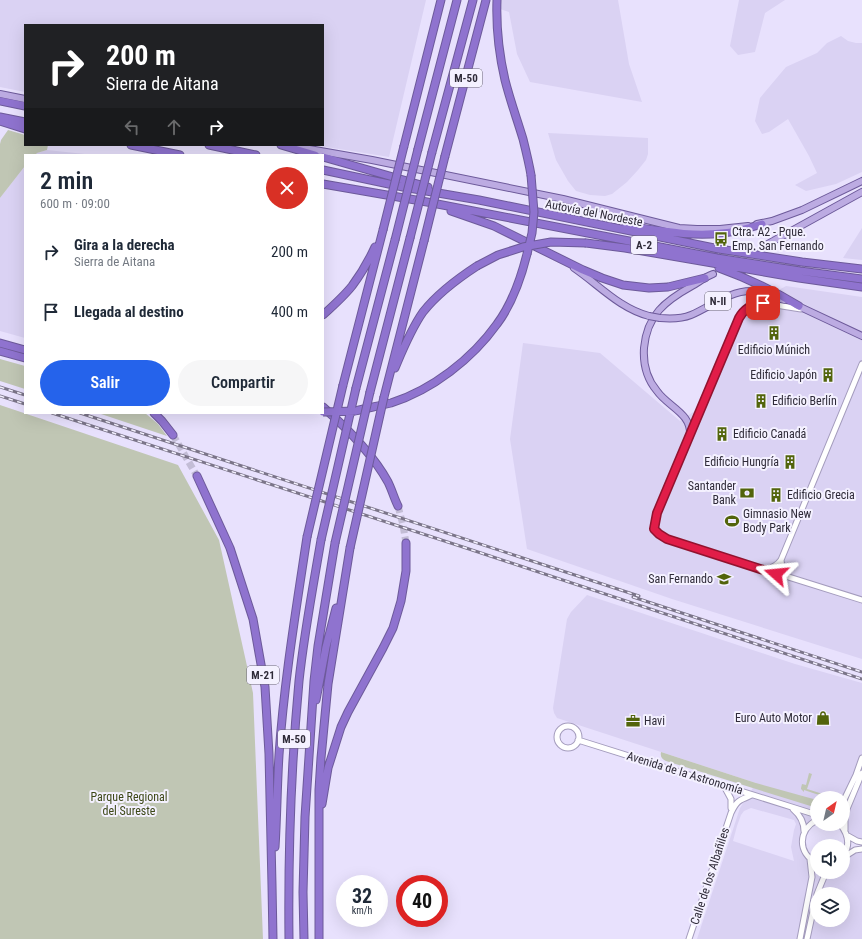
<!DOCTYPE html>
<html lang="es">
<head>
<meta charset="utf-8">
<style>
	:root { --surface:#fff; --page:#f6f6f7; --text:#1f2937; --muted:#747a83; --accent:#2563eb }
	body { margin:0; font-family:"Roboto Condensed",sans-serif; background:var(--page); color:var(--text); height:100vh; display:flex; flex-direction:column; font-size:15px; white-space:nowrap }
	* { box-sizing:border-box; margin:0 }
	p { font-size:13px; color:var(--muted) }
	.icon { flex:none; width:22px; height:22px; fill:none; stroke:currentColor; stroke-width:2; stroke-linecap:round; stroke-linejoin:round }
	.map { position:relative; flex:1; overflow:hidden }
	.panel { position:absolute; left:24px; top:154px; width:300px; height:260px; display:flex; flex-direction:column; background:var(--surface); border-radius:0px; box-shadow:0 4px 16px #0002 }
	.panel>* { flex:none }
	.top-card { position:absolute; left:24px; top:24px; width:300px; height:122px; border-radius:0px; box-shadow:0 4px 16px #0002; background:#202124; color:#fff; overflow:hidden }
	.needle { width:26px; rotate:34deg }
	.tools { position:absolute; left:810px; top:791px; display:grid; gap:8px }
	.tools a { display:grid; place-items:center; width:40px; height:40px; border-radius:50%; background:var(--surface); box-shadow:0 4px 16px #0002; font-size:20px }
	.speed { position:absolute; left:336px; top:875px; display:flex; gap:8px; font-size:20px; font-weight:700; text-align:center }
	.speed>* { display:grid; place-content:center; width:52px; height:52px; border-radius:50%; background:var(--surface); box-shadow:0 4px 16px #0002; line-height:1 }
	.speed small { font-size:10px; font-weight:400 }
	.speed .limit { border:6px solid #d22; background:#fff; color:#111 }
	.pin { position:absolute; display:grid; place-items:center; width:34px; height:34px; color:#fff; margin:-17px; border-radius:8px; box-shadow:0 2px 6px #0006 }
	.me { position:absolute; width:44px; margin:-22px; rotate:288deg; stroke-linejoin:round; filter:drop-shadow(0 0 3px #0008) }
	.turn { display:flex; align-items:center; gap:14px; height:84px; padding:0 16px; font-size:18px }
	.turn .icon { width:52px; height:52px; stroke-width:2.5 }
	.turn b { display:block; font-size:28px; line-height:34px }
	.lanes { display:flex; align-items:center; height:38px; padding:0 16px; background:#0003; justify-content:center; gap:20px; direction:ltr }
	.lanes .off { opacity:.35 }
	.round { display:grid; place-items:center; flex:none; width:42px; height:42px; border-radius:21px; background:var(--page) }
	.headline { display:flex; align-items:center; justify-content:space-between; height:68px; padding:0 16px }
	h1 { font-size:24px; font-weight:600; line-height:30px }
	.primary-button { display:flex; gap:8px; margin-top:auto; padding:8px 16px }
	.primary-button a { flex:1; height:46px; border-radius:24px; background:var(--accent); color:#fff; font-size:16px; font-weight:600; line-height:46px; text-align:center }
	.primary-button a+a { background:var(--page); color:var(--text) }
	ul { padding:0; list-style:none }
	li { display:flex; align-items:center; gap:12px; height:60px; padding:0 16px }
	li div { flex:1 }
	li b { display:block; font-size:15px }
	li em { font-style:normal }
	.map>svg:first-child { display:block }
</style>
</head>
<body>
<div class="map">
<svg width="862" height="939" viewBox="0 0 862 939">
	<rect width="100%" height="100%" fill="#e8e1fd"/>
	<!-- built -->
	<path fill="#dad2f3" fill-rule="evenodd" d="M 0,0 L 426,0 L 389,157 L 314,145 L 323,145 L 323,25 L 25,25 L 25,92 L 0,87 Z
		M 501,0 L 618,0 L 629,64 L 642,102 L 530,82 L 517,54 L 509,12 L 500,9 Z
		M 739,0 L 785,0 L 765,13 L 755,52 L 738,55 L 730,46 Z
		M 841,36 L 848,41 L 856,43 L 862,43 L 862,172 L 836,184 L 806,191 L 795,185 L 817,173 L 809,156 L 788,119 L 769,132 L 762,134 L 755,121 L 760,98 L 786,67 L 817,53 L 827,43 Z
		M 548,133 L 648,138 L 648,154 L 646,160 L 638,170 L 627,182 L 612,194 L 605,196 L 590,195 L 576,191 L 568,181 L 556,160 Z
		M 47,150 L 94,155 L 35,155 L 36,153 Z
		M 25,166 L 25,338 L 0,331 L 0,198 Z
		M 862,228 L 862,260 L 843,258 Z
		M 786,286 L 862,297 L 862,659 L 672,599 L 527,549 L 510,439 L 523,343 L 600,353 L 680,421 L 699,408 L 741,311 Z
		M 587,595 L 795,664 L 862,683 L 862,758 L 843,798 L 817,798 L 817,820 L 807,827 L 803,846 L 817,863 L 817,872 L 843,872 L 843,857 L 862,849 L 862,939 L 697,939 L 740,808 L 756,783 L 557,718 L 554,713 L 553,708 L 567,619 L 571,612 ZM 751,808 L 794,820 L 796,824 L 794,830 L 791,847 L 794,861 L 733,841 L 737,826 L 741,815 L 744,811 ZM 817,894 L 843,894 L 843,920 L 817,920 Z
		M 862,773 L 862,842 L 852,839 L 845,830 L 847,809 Z"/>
	<!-- green -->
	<path fill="#c0c6b4" d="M 8,130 L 25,135 L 25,145 L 48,145 L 47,150 L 37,153 L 35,155 L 25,155 L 25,166 L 0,198 L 0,144 L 1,140 Z
		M 0,359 L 25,366 L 25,389 L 0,381 Z
		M 0,405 L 178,465 L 219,540 L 253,693 L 263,939 L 0,939 Z
		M 98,413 L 145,413 L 158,424 L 167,436 Z
		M 661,752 L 756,783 L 817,800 L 817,808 L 666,761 C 662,759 660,757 661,752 Z
		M 809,773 L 812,774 L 807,789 L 826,795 L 827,793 L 833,795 L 832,798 L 828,798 L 804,790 L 804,792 L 801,789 L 801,788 L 802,784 L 806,785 Z"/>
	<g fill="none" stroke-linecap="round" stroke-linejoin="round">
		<!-- major-tunnel -->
		<path stroke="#c3bdd6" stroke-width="6" stroke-dasharray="6 3" stroke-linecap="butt" d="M 735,261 L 766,245"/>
		<!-- highway-tunnel -->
		<path stroke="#c3bdd6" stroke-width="7" stroke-dasharray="7 3.5" stroke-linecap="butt" d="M 173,435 L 197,476
			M 398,506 L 403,525 L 406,543"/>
		<defs>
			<path id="minor" d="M 801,309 L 763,303 C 755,304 748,307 742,313 L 657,513 L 654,529 L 659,534 L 667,539 L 862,600
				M 781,560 L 782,568 L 786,577
				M 765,570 C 772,568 777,566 781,560 L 862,364
				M557 737a11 11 0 1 1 22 0a11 11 0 1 1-22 0Z
				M 578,740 L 817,815
				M 724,786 L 731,799 L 731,808
				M 843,802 L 856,775 L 862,758
				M 793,809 C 800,815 804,821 804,831
				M 817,820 C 798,830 797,853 817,863
				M 840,824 C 848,834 851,845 843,856
				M 845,830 L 845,819 L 847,809 L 862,773
				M 848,836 L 857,841 L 862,842
				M 844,857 L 855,850 L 862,849
				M 817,894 L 826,872
				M 689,939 L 731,813 C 737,800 740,800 752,795
				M 800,939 L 812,877 L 810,859
				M 807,939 L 813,911 L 817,895"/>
			<path id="major" d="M 0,94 L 25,99
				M 292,146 L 372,160 L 563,199 L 679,228 L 697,229 L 720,229 L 748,226
				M 757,224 L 772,221 L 802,210 L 862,181
				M 766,245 L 862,192
				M 574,268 C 599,285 619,308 649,316
				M 796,305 L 862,336
				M 660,318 C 671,319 681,319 691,315 C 710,307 729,291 751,291 C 763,291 773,296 784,300
				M 690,436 C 692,413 668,407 657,391 C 647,379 643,363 644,348 C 647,315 665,301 692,286 C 699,282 705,277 713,274"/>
			<path id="highway" d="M 497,0 C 496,27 499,54 505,80 C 510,100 517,119 523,139 C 526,151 529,163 531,175
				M 0,101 L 25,106
				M 0,117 L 25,122
				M 0,121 L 25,129
				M 131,145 L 180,155
				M 209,145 L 256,155
				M 281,145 L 315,155
				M 404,146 L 441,0
				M 418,149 L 457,0
				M 432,152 L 473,0
				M 445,156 L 486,0
				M 323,157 L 428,187
				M 323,170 L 403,187 L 479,200 L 719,249 L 802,262 L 862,269
				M 323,184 L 427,202 L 717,258 L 800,271 L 862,279
				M 451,211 L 494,226 L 583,270 L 602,278 L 623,285 L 649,288 L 668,287 L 705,278
				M 626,226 C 657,230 691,237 722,233 C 736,232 749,228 762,224
				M 586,243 L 625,248 L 799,278 L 862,287
				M 719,268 C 747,278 774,291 799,306
				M 323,315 C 333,306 344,296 352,286 C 361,274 369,260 375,247
				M 0,343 L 25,350
				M 0,351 L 25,358
				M 395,368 C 403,349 411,329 423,312 C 438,293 457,279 477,266
				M 343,385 L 383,230
				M 356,388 L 395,240
				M 370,392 L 410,238
				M 384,397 L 424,241
				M 323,407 C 348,429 372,453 388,482 C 392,490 394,498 398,506
				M 355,411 C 367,408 379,406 391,403 C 432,390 472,359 497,324 C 512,304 521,278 527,254
				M 154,413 L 162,421 L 173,435
				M 197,476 L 230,548 L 253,619 L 265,687 L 269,754 L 272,885 L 273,939
				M 316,700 L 326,647 L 336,608
				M 322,804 L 328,768 L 341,727 L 348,712 L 383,648 L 393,628 L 401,601 L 406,571 L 406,543
				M 275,847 C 277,816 277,786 279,755 C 284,682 296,610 307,537
				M 289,939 C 288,853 291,767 299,681 C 304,634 313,587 321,540
				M 304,939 L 303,892 L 305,817 L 314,681 L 318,646 L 335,543
				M 319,939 L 319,790 L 321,758 L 328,684 L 350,548"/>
		</defs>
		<!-- minor casing -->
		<use href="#minor" stroke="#a49cbd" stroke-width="7"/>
		<!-- major casing -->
		<use href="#major" stroke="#6d5a9a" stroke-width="8"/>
		<!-- highway casing -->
		<use href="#highway" stroke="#6d5a9a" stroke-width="9"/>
		<!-- minor -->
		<use href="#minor" stroke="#fff" stroke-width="5"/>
		<!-- major -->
		<use href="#major" stroke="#bcabe2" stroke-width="6"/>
		<!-- highway -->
		<use href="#highway" stroke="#8f73cf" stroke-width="7"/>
		<defs>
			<path id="rail" d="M 0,387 L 25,395
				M 0,396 L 25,404
				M 52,413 L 466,548 L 862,679
				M 80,413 L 639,596
				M 633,597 L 862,672"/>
		</defs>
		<!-- rail casing -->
		<use href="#rail" stroke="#7b7589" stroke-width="3"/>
		<!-- rail -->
		<use href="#rail" stroke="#f4f1ff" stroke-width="1.5" stroke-dasharray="4.5" stroke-linecap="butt"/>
		<defs>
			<path id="major-bridge" d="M 649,316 L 660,318"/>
			<path id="highway-bridge" d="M 383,230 L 404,146
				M 410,238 L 432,152
				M 395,240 L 418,149
				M 424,241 L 445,156
				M 527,254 L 532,233 L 534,212 L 531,175
				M 477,266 L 498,255 L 523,247 L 551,242 L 586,243
				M 323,412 L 355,411
				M 307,537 L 343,385
				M 321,540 L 356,388
				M 335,543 L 370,392
				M 350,548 L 384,397"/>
		</defs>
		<!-- major-bridge casing -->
		<use href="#major-bridge" stroke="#6d5a9a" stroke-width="8" stroke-linecap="butt"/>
		<!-- highway-bridge casing -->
		<use href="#highway-bridge" stroke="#6d5a9a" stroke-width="9" stroke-linecap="butt"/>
		<!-- major-bridge -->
		<use href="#major-bridge" stroke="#bcabe2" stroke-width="6"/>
		<!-- highway-bridge -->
		<use href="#highway-bridge" stroke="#8f73cf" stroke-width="7"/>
	</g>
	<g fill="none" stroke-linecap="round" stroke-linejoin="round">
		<defs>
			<path id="route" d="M 763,303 C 753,304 744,309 739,318 L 657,513 L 654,529 L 659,534 L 667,539 L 776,574"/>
		</defs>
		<!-- route casing -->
		<use href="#route" stroke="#92132f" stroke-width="10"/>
		<!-- route -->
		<use href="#route" stroke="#e11d48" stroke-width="7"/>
	</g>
	<!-- icons -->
	<defs>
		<symbol id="bus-bare" viewBox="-9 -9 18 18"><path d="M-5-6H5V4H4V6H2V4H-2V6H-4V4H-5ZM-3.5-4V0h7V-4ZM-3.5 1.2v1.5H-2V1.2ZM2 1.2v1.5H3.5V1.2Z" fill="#52640b" stroke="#f4f1ff" stroke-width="2.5" paint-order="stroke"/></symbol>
		<symbol id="building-bare" viewBox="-9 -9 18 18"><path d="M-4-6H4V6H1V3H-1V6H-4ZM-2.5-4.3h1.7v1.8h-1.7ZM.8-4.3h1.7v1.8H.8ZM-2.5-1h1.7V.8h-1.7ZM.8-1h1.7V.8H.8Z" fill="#52640b" stroke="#f4f1ff" stroke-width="2.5" paint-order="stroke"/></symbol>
		<symbol id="bank-bare" viewBox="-9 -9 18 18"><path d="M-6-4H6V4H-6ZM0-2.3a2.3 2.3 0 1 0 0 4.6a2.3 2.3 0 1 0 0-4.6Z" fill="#52640b" stroke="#f4f1ff" stroke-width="2.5" paint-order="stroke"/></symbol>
		<symbol id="stadium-bare" viewBox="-9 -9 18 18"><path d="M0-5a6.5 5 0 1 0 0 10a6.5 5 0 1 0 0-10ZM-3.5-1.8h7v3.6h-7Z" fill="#52640b" stroke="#f4f1ff" stroke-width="2.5" paint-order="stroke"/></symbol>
		<symbol id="school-bare" viewBox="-9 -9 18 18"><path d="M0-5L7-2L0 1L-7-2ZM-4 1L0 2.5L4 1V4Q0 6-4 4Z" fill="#52640b" stroke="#f4f1ff" stroke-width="2.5" paint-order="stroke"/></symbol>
		<symbol id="shop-bare" viewBox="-9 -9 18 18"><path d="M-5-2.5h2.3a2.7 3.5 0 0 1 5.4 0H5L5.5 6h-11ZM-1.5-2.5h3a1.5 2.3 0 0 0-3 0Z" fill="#52640b" stroke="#f4f1ff" stroke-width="2.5" paint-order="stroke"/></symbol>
		<symbol id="office-bare" viewBox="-9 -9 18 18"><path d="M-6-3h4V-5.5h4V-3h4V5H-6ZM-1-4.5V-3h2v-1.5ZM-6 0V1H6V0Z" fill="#52640b" stroke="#f4f1ff" stroke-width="2.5" paint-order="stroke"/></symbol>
	</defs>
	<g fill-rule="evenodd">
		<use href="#bus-bare" x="711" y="229" width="20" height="20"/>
		<use href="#building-bare" x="764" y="323" width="20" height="20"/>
		<use href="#building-bare" x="818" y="365" width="20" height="20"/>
		<use href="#building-bare" x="751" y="391" width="20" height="20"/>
		<use href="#building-bare" x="712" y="424" width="20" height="20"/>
		<use href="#building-bare" x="780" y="452" width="20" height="20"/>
		<use href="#bank-bare" x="737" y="483" width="20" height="20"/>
		<use href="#building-bare" x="766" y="485" width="20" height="20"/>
		<use href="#stadium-bare" x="722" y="511" width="20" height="20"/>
		<use href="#school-bare" x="714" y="569" width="20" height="20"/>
		<use href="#shop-bare" x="813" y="708" width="20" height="20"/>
		<use href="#office-bare" x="623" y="711" width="20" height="20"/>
	</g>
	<g text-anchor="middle" stroke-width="4" stroke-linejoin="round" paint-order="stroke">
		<!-- shield labels -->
		<g fill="#f4f1ff" stroke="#6a6674" stroke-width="1">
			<rect x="450" y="69" width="32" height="18" rx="3"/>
			<rect x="631" y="236" width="26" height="18" rx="3"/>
			<rect x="705" y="292" width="26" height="18" rx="3"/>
			<rect x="247" y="666" width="32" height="18" rx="3"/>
			<rect x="278" y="730" width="32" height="18" rx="3"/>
		</g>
		<g font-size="11" font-weight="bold" fill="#2f2b39">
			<text x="466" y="82">M-50</text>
			<text x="644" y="249">A-2</text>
			<text x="718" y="305">N-II</text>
			<text x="263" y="679">M-21</text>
			<text x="294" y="743">M-50</text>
		</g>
		<!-- street labels -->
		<g font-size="12" fill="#2f2b39" stroke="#f4f1ff">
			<text transform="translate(594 213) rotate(11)" y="4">Autovía del Nordeste</text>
			<text transform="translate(685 773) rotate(17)" y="4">Avenida de la Astronomía</text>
			<text transform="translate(710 876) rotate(-72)" y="4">Calle de los Albañiles</text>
		</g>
		<!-- poi labels -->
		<g font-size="12" fill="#2f2b39" stroke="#f4f1ff" text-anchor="start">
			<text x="732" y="236">Ctra. A2 - Pque.<tspan x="732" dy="14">Emp. San Fernando</tspan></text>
			<text x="774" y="354" text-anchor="middle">Edificio Múnich</text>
			<text x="817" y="379" text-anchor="end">Edificio Japón</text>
			<text x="772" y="405">Edificio Berlín</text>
			<text x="733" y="438">Edificio Canadá</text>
			<text x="779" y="466" text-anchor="end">Edificio Hungría</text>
			<text x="736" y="490" text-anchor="end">Santander<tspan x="736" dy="14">Bank</tspan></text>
			<text x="787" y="499">Edificio Grecia</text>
			<text x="743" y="518">Gimnasio New<tspan x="743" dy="14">Body Park</tspan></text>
			<text x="713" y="583" text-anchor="end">San Fernando</text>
			<text x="812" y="722" text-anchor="end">Euro Auto Motor</text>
			<text x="644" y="725">Havi</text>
		</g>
		<!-- park labels -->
		<g font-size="12" fill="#3c4716" stroke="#f4f1ff">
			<text x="129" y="801">Parque Regional<tspan x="129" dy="14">del Sureste</tspan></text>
		</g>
	</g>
</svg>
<div class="tools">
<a><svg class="needle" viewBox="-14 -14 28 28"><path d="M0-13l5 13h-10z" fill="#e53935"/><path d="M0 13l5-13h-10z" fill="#747a83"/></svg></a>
<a><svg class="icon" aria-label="sound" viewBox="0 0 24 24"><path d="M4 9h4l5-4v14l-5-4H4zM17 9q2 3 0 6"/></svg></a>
<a><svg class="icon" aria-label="layers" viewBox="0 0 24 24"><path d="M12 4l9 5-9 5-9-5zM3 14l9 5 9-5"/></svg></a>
</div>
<div class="speed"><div>32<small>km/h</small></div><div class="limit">40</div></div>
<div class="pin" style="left:763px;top:303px;background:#d93025"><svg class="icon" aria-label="arrive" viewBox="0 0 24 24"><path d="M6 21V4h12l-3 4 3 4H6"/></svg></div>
<svg class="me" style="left:776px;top:574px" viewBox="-20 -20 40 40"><path d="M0-17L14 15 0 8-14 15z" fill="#e11d48" stroke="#fff" stroke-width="4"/></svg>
<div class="top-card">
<div class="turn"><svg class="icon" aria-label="right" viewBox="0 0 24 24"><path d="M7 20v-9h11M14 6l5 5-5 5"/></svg><div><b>200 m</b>Sierra de Aitana</div></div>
<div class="lanes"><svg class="icon off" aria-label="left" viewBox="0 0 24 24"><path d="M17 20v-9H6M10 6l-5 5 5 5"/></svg><svg class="icon off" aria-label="ahead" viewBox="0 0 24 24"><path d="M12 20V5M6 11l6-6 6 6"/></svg><svg class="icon" aria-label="right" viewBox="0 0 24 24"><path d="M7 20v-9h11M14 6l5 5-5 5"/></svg></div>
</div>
<section class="panel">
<div class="headline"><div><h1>2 min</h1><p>600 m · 09:00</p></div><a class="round" style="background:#d93025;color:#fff"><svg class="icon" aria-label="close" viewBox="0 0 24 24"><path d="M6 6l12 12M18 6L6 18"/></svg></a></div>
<ul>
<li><svg class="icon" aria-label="right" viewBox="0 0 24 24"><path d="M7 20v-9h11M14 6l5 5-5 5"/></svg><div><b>Gira a la derecha</b><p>Sierra de Aitana</p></div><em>200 m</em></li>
<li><svg class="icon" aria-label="arrive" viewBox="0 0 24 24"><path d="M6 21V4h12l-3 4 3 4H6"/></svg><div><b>Llegada al destino</b></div><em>400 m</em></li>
</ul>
<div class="primary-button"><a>Salir</a><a>Compartir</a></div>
</section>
</div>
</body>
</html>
